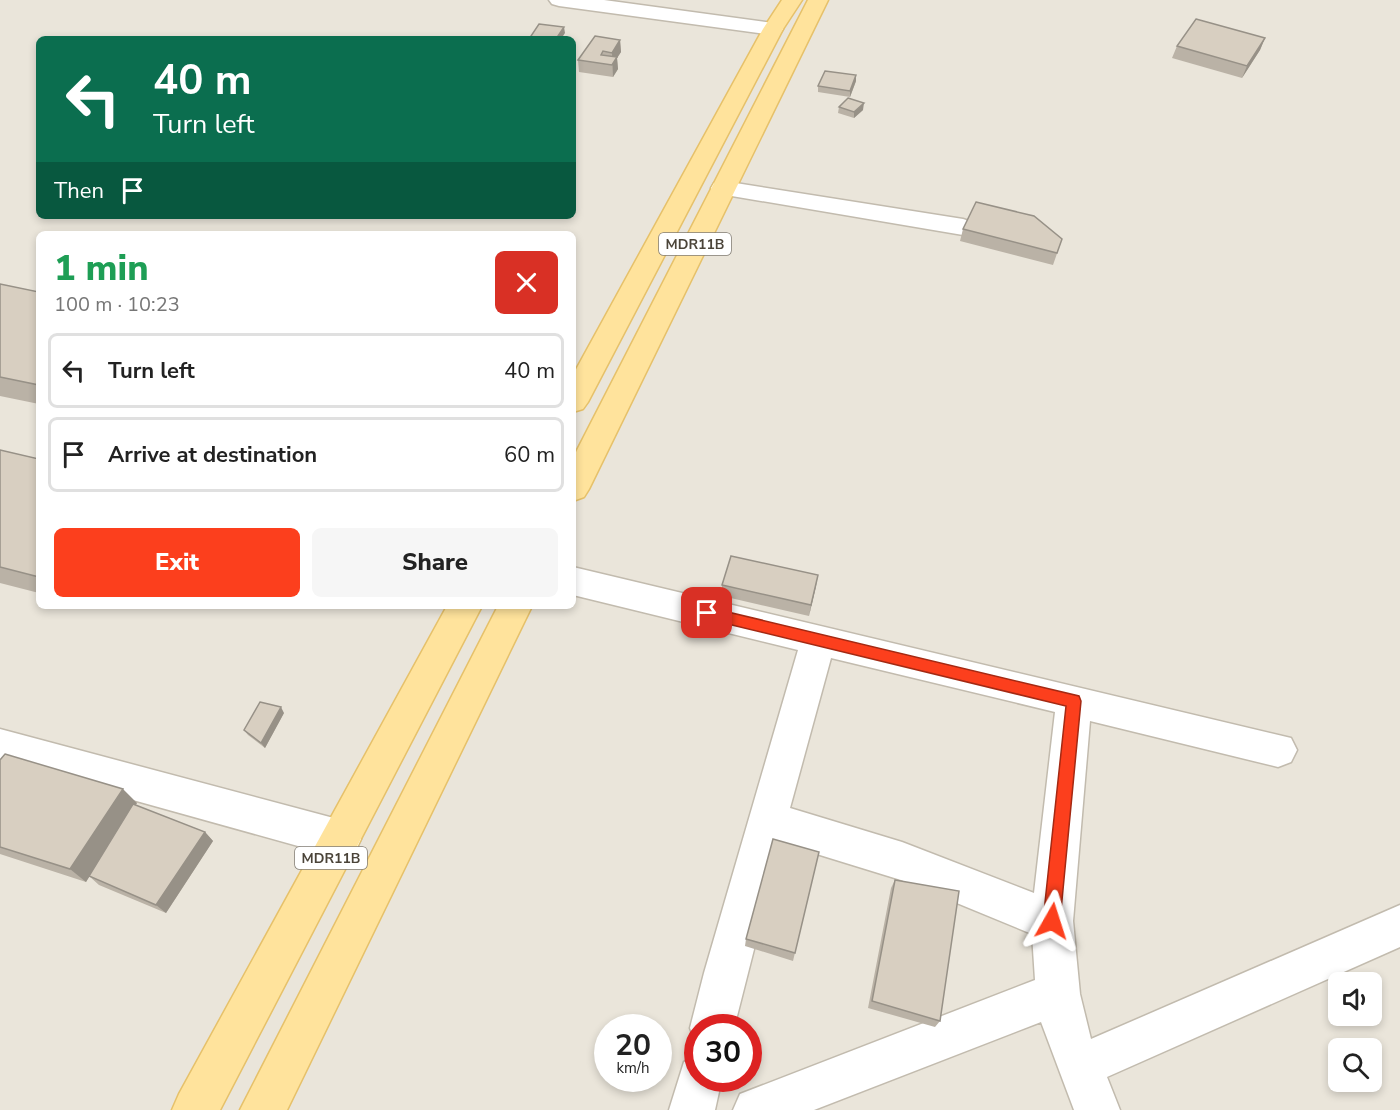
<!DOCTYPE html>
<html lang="en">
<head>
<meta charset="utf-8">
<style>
	:root { --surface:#fff; --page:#f6f6f6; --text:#222; --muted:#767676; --line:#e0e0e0; --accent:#fc3f1d }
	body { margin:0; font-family:"Nunito Sans",sans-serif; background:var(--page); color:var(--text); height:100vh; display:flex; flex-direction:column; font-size:22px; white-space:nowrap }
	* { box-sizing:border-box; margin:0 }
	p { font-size:20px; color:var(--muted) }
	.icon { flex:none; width:33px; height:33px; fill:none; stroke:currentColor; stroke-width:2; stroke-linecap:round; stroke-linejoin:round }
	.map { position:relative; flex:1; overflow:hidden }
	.details { position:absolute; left:36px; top:231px; width:540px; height:378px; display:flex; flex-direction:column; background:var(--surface); border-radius:9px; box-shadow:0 3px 9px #0003 }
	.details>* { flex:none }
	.hud { position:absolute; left:36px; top:36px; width:540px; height:183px; border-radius:9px; box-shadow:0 3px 9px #0003; background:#0b6e4f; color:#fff; overflow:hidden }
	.tools { position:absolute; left:1328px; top:972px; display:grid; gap:12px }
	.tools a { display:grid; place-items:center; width:54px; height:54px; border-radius:9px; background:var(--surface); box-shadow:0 3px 9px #0003; font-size:30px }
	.speed { position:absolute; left:594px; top:1014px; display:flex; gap:12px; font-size:30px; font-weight:700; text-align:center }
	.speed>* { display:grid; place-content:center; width:78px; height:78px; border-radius:50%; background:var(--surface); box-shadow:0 3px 9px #0003; line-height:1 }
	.speed small { font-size:15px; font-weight:400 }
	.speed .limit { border:9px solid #d22; background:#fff; color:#111 }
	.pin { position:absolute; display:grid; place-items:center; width:51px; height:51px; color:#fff; margin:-26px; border-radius:12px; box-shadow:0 3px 9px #0006 }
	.me { position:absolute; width:66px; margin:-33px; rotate:6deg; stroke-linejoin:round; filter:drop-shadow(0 0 4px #0008) }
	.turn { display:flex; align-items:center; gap:21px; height:126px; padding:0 18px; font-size:27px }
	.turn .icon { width:78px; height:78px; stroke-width:2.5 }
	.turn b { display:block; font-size:42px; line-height:51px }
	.then { display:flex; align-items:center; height:57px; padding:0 18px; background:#0003; gap:12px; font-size:22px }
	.round { display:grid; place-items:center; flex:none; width:63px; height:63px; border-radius:9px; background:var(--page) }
	.head { display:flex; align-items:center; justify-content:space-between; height:102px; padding:0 18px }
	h1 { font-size:36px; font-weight:800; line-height:45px; color:#1e9e55 }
	.button { display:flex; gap:12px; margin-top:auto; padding:12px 18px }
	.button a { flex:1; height:69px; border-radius:9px; background:var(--accent); color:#fff; font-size:24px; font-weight:800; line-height:69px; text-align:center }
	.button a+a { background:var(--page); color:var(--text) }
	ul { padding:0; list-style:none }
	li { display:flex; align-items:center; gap:18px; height:75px; margin:0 12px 9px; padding:0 6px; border:3px solid var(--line); border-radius:9px }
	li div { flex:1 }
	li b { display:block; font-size:22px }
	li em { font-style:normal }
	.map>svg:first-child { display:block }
</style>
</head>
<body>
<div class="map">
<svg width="1400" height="1110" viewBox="0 0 1400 1110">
	<rect width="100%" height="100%" fill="#f6f3ec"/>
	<!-- residential -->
	<path fill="#eae5da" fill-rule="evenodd" d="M 0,0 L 1400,0 L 1400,1110 L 0,1110 ZM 39,39 L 573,39 L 573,216 L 39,216 ZM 39,234 L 573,234 L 573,606 L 39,606 ZM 1338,982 L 1371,982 L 1371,1016 L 1338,1016 ZM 608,1028 L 658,1028 L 658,1078 L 608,1078 ZM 698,1028 L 748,1028 L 748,1078 L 698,1078 ZM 1338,1048 L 1371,1048 L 1371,1082 L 1338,1082 Z"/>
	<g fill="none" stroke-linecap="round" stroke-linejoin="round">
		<defs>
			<path id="minor" d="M 549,0 L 604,0 L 773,23 L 780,25 L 783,29 L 780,33 L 773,35 L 559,6 L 552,4 Z
				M 723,181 L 963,219 L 972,222 L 976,227 L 972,232 L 963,235 L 714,193 L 711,188 L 714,183 Z
				M 573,567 L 1291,738 L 1297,750 L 1291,762 L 1278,767 L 1090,721 L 1073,921 L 1080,994 L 1091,1039 L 1400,905 L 1400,947 L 1107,1077 L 1120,1110 L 1074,1110 L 1041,1022 L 814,1110 L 733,1110 L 740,1094 L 1035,980 L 1032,934 L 901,880 L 781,843 L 734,1028 L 698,1028 L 696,1044 L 690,1028 L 704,973 L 798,650 L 573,595 ZM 831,658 L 1055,712 L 1034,893 L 902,842 L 790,808 Z
				M 0,729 L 341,820 L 355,826 L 361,839 L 355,852 L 341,858 L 0,763 Z
				M 698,1056 L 698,1078 L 722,1078 L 715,1110 L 669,1110 L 684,1062 Z"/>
			<path id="major" d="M 782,0 L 802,0 L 783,29 L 588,402 L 583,409 L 573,412 L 573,375 L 763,29 Z
				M 808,0 L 828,0 L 589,489 L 584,497 L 573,501 L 573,458 Z
				M 447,606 L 482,606 L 220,1110 L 172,1110 L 179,1094 Z
				M 498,606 L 532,606 L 287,1110 L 240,1110 Z"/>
		</defs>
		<!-- minor casing -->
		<use href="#minor" stroke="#c2bbae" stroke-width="3"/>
		<!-- major casing -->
		<use href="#major" stroke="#e6c16a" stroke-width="3"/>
		<!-- minor -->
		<use href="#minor" fill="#fff" fill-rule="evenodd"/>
		<!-- major -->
		<use href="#major" fill="#ffe39c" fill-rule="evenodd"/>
	</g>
	<!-- wall -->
	<path fill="#bab2a6" d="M 1265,38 L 1260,50 L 1242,78 L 1172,58 L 1177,46 Z
		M 620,40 L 621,52 L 617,58 L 618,69 L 613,77 L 579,72 L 578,60 Z
		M 856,81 L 850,97 L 818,92 L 818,86 Z
		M 839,107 L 863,110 L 854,118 L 838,113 Z
		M 963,229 L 1062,239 L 1053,265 L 960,241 Z
		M 0,284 L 39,292 L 39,404 L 0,396 Z
		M 0,450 L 39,459 L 39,593 L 0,583 Z
		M 722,585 L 816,586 L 809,616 L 722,596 Z
		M 284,713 L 265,748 L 248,735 L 244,730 Z
		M 0,760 L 137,803 L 135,805 L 205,832 L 213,841 L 166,913 L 99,885 L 89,876 L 86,882 L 0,854 Z
		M 819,852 L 793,961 L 745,946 L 746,939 Z
		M 895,880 L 940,1021 L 935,1027 L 868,1008 L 891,888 Z"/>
	<!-- shaded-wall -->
	<path fill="#979187" d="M 564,27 L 565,33 L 561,39 L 556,39 Z
		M 1265,38 L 1260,50 L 1242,78 L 1247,66 Z
		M 620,40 L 621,52 L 617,58 L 618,69 L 613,77 L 612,53 Z
		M 856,75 L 856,81 L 850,97 L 850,91 Z
		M 864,103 L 863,110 L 854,118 L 854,112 Z
		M 818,575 L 816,586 L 809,616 L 811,605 Z
		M 281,707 L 284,713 L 265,748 L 261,743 Z
		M 123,789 L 137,803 L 86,882 L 70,869 Z
		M 205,832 L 213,841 L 166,913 L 156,905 Z"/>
	<!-- building -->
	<path fill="#d8cfc1" stroke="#979187" stroke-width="1.5" d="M 1196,19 L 1265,38 L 1247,66 L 1177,46 Z
		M 539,24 L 564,27 L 556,39 L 529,39 Z
		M 595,36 L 620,40 L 612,53 L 603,51 L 601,55 L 617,57 L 612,65 L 578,60 Z
		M 825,71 L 856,75 L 850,91 L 818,86 Z
		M 848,98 L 864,103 L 854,112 L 839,107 Z
		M 976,202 L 1034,216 L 1062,239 L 1057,253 L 963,229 Z
		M 0,284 L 39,292 L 39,385 L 0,377 Z
		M 0,450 L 39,459 L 39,577 L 0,567 Z
		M 731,556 L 818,575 L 811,605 L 722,585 Z
		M 260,702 L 281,707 L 261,743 L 244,730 Z
		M 5,754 L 123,789 L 70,869 L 0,847 L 0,760 Z
		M 133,804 L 205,832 L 156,905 L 89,876 Z
		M 773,839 L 819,852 L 795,953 L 746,939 Z
		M 895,880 L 959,891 L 940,1021 L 872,1001 Z"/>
	<!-- route -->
	<path fill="#fc3f1d" stroke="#a42913" stroke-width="1.5" d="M 707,607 L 1079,696 L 1081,701 L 1060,921 L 1058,927 L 1052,930 L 1046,927 L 1043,921 L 1066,706 L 707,619 L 702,618 L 700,613 L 702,609 Z"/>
	<g text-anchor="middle" stroke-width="4.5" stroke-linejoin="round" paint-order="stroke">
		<!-- shield labels -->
		<g fill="#fff" stroke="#817c74" stroke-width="1.5">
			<rect x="659" y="233" width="72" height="22" rx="4.5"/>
			<rect x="295" y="847" width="72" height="22" rx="4.5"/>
		</g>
		<g font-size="14" font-weight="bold" fill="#4b4439">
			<text x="695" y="249">MDR11B</text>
			<text x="331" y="863">MDR11B</text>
		</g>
	</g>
</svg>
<div class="tools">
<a><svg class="icon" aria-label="sound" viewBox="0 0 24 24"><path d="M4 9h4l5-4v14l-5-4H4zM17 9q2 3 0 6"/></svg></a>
<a><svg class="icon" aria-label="search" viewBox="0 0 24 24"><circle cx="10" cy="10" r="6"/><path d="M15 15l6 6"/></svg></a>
</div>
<div class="speed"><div>20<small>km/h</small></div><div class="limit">30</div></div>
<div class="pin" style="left:707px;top:613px;background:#d93025"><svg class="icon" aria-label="arrive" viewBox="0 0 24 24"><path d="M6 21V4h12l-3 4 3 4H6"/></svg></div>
<svg class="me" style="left:1052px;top:921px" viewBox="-20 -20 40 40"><path d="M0-17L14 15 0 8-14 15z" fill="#fc3f1d" stroke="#fff" stroke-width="4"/></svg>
<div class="hud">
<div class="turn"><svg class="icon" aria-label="left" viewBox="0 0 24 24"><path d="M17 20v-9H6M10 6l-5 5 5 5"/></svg><div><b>40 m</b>Turn left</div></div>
<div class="then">Then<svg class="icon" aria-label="arrive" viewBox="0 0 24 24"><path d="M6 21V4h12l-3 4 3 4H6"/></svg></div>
</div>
<section class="details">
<div class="head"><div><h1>1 min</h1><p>100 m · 10:23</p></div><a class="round" style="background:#d93025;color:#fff"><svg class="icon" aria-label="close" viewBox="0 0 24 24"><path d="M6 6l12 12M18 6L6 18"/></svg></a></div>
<ul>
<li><svg class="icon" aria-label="left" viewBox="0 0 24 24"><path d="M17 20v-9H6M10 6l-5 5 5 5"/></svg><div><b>Turn left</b></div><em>40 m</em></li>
<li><svg class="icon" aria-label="arrive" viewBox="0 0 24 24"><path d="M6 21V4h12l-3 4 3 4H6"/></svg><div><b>Arrive at destination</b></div><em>60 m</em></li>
</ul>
<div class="button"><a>Exit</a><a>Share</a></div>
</section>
</div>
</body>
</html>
